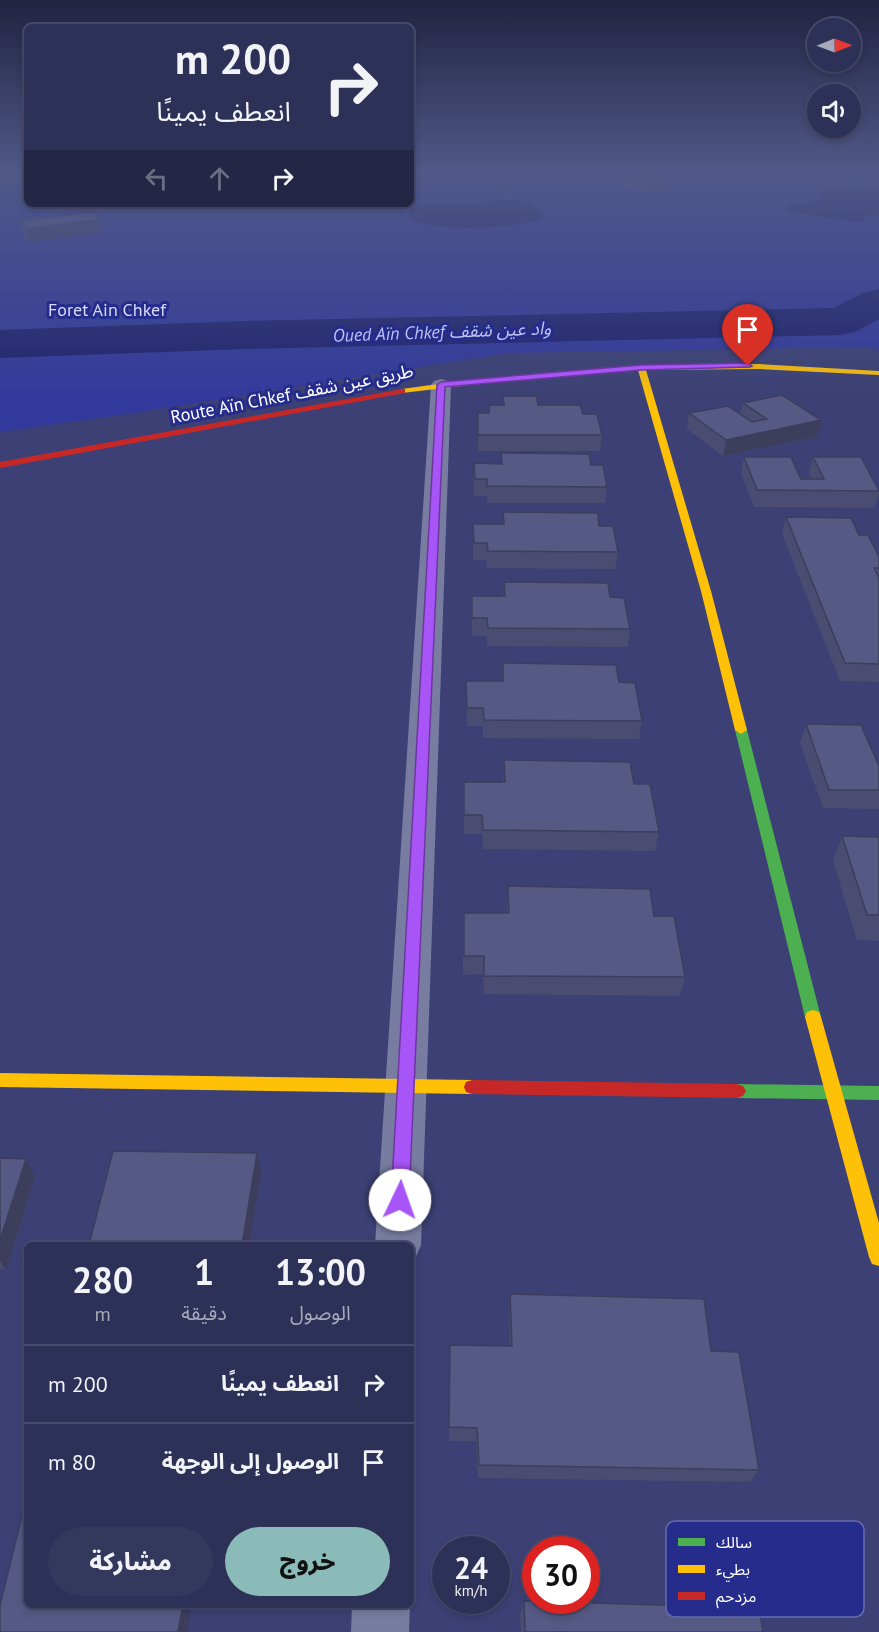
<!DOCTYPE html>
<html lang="ar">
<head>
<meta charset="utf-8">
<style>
	:root { --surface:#2d3057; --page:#35385d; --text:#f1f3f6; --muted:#a7a9ba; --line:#484b6d; --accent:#8bbbb9 }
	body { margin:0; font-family:"PT Sans","Noto Sans Arabic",sans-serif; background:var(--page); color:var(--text); direction:rtl; height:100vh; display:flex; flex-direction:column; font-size:22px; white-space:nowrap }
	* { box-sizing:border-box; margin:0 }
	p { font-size:20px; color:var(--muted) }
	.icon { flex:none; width:33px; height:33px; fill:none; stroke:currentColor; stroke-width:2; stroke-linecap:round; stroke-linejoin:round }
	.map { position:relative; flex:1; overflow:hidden; direction:ltr }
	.sheet { position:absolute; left:24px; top:1242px; width:390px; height:366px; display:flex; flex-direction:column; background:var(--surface); border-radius:9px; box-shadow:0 3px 9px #0003,0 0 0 2px var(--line); direction:rtl }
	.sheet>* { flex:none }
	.hud { position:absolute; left:24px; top:24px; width:390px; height:183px; border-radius:9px; box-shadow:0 3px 9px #0003,0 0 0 2px var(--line); direction:rtl; background:#2d3057; color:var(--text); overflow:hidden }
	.needle { width:39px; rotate:89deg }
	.buttons { position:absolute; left:807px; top:18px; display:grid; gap:12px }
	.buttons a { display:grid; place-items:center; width:54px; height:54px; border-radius:50%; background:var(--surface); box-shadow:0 3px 9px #0003,0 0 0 2px var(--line); font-size:30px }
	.speed { position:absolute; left:432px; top:1536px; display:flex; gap:12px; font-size:30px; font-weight:700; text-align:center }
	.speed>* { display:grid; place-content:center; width:78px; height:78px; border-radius:50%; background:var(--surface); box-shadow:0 3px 9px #0003,0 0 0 2px var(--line); line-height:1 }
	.speed small { font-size:15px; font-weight:400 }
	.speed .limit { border:9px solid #d22; background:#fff; color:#111 }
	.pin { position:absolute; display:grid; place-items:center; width:51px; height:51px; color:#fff; margin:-62px -26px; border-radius:50% 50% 50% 0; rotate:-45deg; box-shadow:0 0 6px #0007 }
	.pin .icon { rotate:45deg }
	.me { position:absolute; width:66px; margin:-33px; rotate:3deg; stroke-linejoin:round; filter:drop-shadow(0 0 4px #0008) }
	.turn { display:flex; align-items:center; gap:21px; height:126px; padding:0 24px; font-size:27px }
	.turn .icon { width:78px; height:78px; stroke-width:2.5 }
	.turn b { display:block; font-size:42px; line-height:51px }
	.lanes { display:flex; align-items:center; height:57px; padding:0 24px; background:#0003; justify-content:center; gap:30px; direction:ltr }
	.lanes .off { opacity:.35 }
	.eta { display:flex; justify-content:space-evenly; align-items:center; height:102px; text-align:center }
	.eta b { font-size:36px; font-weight:800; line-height:42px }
	.action { display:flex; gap:12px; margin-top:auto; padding:12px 24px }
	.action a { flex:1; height:69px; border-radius:36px; background:var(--accent); color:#111; font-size:24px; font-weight:800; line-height:69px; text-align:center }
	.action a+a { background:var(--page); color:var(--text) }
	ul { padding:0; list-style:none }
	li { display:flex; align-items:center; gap:18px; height:78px; padding:0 24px; border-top:2px solid var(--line) }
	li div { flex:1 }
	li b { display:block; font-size:22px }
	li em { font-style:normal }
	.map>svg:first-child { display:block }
</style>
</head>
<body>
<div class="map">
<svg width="879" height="1632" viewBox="0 0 879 1632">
	<rect width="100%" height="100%" fill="#3c4074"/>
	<!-- green -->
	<path fill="#32399c" d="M 411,173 L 879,173 L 879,350 L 868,347 L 507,353 L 133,413 L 0,432 L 0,185 L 27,182 L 27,204 L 411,204 Z"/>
	<!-- water -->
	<path fill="#1d226c" d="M 829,188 L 864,191 L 879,188 L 879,215 L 864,216 L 862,222 L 831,219 L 785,210 L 791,205 L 823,200 L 822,190 Z
		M 508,199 L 525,202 L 542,211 L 543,218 C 512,230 440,231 409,220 L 410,210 L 421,205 L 471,204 Z"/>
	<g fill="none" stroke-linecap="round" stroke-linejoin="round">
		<!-- river -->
		<path fill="#1d226c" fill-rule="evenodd" d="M 879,289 L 879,319 L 857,331 L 841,335 L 245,349 L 0,358 L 0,330 L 245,321 L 833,308 L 863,293 Z"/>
		<!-- street -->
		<path fill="#787ca0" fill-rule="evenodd" d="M 441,379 L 448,381 L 451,385 L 421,1245 L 414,1261 L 411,1262 L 411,1245 L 375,1245 L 431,385 L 434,381 Z
			M 352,1605 L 410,1605 L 409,1632 L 351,1632 Z"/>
		<!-- fast -->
		<path fill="#4caf50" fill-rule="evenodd" d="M 741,726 L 747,730 L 821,1017 L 819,1022 L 813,1024 L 807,1022 L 805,1017 L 735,730 Z
			M 737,1084 L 879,1086 L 879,1100 L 737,1098 L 731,1096 L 728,1091 L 731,1086 Z"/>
		<!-- slow -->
		<path fill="#ffc107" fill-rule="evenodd" d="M 759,364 L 879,371 L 879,375 L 759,369 L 646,370 L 711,591 L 747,730 L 741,734 L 735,730 L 701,591 L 638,370 L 520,379 L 402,393 L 398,391 L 402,389 C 521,372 639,364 759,364 Z
			M 813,1010 L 819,1012 L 821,1017 L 879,1223 L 879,1266 L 872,1264 L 869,1257 L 805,1017 L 807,1012 Z
			M 0,1073 L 472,1080 L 478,1082 L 480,1087 L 478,1092 L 472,1094 L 0,1087 Z"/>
		<!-- jam -->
		<path fill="#c62828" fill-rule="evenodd" d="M 402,389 L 405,389 L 405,393 L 0,468 L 0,462 Z
			M 472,1080 L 737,1084 L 743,1086 L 746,1091 L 743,1096 L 737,1098 L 472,1094 L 466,1092 L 464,1087 L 466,1082 Z"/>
	</g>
	<!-- wall -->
	<path fill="#4a4d71" d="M 625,180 L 668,187 L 644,192 L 624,186 Z
		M 21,221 L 102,232 L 29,242 L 24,234 Z
		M 503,396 L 538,405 L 583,414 L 602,435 L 600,451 L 478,451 L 478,413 L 489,413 L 489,405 L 503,405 Z
		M 743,403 L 817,436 L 723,456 L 687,429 L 689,413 L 740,414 Z
		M 501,453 L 591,465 L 607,487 L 605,503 L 487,503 L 487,496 L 474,496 L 474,463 L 501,464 Z
		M 744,457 L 801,479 L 812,479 L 809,473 L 813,457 L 879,490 L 879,493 L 875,508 L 754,507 L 741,473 Z
		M 503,512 L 599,526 L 618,552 L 615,569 L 487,568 L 486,560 L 473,560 L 473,524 L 502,524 Z
		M 786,517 L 859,535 L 879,557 L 879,682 L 840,681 L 782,534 Z
		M 504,582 L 610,597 L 630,629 L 628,647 L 487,646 L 487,636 L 472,636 L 472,596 L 503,596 Z
		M 503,663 L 619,682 L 642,721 L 639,739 L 483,738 L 483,726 L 467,726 L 466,681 L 502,681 Z
		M 806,724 L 879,766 L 879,809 L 823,808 L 800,743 Z
		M 504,760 L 634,784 L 659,832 L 655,851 L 483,849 L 482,834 L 464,834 L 464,782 L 503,782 Z
		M 842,836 L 879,837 L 879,941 L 857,940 L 833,861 Z
		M 508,886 L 654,916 L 685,977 L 680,996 L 484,994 L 483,974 L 463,975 L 463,932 L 507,913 Z
		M 0,1158 L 26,1159 L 35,1176 L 6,1270 L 0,1269 Z
		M 510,1294 L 711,1351 L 759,1470 L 750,1482 L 478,1478 L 476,1441 L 449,1441 L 450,1345 L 510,1346 L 509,1310 Z
		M 524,1601 L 763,1632 L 521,1632 L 520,1615 Z"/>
	<!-- shaded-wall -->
	<path fill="#3c3e5c" d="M 669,181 L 668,187 L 644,192 L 644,186 Z
		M 100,219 L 102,232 L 29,242 L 26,229 Z
		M 821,420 L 817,436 L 723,456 L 726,440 Z
		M 257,1153 L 261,1171 L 249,1245 L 242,1245 Z
		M 26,1159 L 35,1176 L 6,1270 L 0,1261 L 0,1240 Z
		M 183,1605 L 191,1605 L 187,1632 L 178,1632 Z"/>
	<!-- building -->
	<path fill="#565983" stroke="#3c3e5c" stroke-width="1.5" d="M 649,174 L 669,181 L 644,186 L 625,180 Z
		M 93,212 L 100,219 L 26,229 L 21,221 Z
		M 782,395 L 821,420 L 726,440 L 689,413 L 728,406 L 752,422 L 767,419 L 743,403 Z
		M 503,396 L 536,396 L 538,405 L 580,405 L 583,414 L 597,414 L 602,435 L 478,435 L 478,413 L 489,413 L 489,405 L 504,405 Z
		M 501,453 L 589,454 L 591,465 L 603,465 L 607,487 L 487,486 L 487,479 L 475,479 L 474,463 L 502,464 Z
		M 744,457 L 791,457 L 801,479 L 824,479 L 813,457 L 861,457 L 879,491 L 757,490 Z
		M 503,512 L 598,513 L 599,526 L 613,526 L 618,552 L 488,551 L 487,543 L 474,543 L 473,524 L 504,524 Z
		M 786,517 L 851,518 L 859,535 L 868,535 L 879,557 L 879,568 L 874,568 L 879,578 L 879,664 L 845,663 Z
		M 504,582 L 608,583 L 610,597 L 624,598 L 630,629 L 488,628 L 487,618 L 472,618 L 472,596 L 505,596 Z
		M 503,663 L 616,665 L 619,682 L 635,683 L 642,721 L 484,720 L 483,708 L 467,708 L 466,681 L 503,681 Z
		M 806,724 L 861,725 L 879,766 L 879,790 L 829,790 Z
		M 504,760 L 630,762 L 634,784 L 650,784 L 659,832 L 483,830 L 482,815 L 464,815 L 464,782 L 505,782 Z
		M 842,836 L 879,837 L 879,915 L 867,915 Z
		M 508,886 L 650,889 L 654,916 L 674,916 L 685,977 L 484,976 L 484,956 L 464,956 L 464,913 L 509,913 Z
		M 113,1151 L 257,1153 L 242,1245 L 89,1245 Z
		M 0,1158 L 26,1159 L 0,1240 Z
		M 510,1294 L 704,1299 L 711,1351 L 739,1352 L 759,1470 L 479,1465 L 477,1428 L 449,1427 L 450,1345 L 512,1346 Z
		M 27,1496 L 27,1605 L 183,1605 L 178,1632 L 0,1632 L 0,1605 Z
		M 524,1601 L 759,1608 L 763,1632 L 525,1632 Z"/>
	<!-- sky -->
	<linearGradient id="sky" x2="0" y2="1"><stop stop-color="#212340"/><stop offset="0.43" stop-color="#505988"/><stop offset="1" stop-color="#505988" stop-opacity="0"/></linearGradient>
	<rect width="879" height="401" fill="url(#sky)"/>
	<!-- route -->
	<path fill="#a855f7" stroke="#6d37a1" stroke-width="1.5" d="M 748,363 L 752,366 L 750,367 L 641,370 L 445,387 L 409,1200 L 407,1206 L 400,1209 L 393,1206 L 391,1200 L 437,385 L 441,382 L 641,365 Z"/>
	<g text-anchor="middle" stroke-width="6" stroke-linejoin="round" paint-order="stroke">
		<!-- far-park labels -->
		<g font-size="18" fill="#d7daf8" stroke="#252c8b">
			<text x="107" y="316">Foret Ain Chkef</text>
		</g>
		<!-- far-water labels -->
		<g font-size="18" font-style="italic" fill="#bfc3f1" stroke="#252c8b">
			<text transform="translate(442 332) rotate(-2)" y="6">Oued Aïn Chkef واد عين شقف</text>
		</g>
		<!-- far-street labels -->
		<g font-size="18" fill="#fff" stroke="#252c8b">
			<text transform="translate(292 394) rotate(-11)" y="6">Route Aïn Chkef طريق عين شقف</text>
		</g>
	</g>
	<!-- legend -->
	<rect x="666" y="1521" width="198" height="96" rx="9" fill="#252c8b" stroke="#666bae" stroke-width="1.5"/>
	<rect x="678" y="1538" width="27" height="8" fill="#4caf50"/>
	<rect x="678" y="1565" width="27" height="8" fill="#ffc107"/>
	<rect x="678" y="1592" width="27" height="8" fill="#c62828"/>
	<g font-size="16" fill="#fff">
		<text x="716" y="1548">سالك</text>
		<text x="716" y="1575">بطيء</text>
		<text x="716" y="1602">مزدحم</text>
	</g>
</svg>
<div class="buttons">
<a><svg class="needle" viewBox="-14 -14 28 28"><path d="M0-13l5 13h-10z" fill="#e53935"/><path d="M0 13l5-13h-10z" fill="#a7a9ba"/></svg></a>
<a><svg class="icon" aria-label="sound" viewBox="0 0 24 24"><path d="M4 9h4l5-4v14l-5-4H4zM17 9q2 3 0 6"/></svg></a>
</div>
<div class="speed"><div>24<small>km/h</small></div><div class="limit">30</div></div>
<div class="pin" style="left:748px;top:366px;background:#d93025"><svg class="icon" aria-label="arrive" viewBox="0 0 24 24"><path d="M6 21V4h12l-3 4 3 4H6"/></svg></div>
<svg class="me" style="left:400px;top:1200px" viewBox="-20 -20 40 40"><circle r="19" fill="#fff"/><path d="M0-13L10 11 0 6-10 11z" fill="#a855f7"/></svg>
<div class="hud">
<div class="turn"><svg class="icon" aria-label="right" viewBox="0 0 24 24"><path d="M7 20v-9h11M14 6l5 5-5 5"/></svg><div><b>200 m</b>انعطف يمينًا</div></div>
<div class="lanes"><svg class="icon off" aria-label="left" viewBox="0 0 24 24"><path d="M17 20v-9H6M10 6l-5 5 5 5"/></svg><svg class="icon off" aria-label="ahead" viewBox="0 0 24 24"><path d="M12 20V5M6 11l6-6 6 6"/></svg><svg class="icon" aria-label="right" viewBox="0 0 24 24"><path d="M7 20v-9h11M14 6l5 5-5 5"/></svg></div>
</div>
<section class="sheet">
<div class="eta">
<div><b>13:00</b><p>الوصول</p></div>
<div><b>1</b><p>دقيقة</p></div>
<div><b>280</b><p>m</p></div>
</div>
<ul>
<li><svg class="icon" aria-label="right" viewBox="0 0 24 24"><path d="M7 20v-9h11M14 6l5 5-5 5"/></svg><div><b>انعطف يمينًا</b></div><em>200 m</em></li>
<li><svg class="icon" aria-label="arrive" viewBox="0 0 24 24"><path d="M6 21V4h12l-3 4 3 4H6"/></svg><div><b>الوصول إلى الوجهة</b></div><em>80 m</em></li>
</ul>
<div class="action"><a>خروج</a><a>مشاركة</a></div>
</section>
</div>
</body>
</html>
